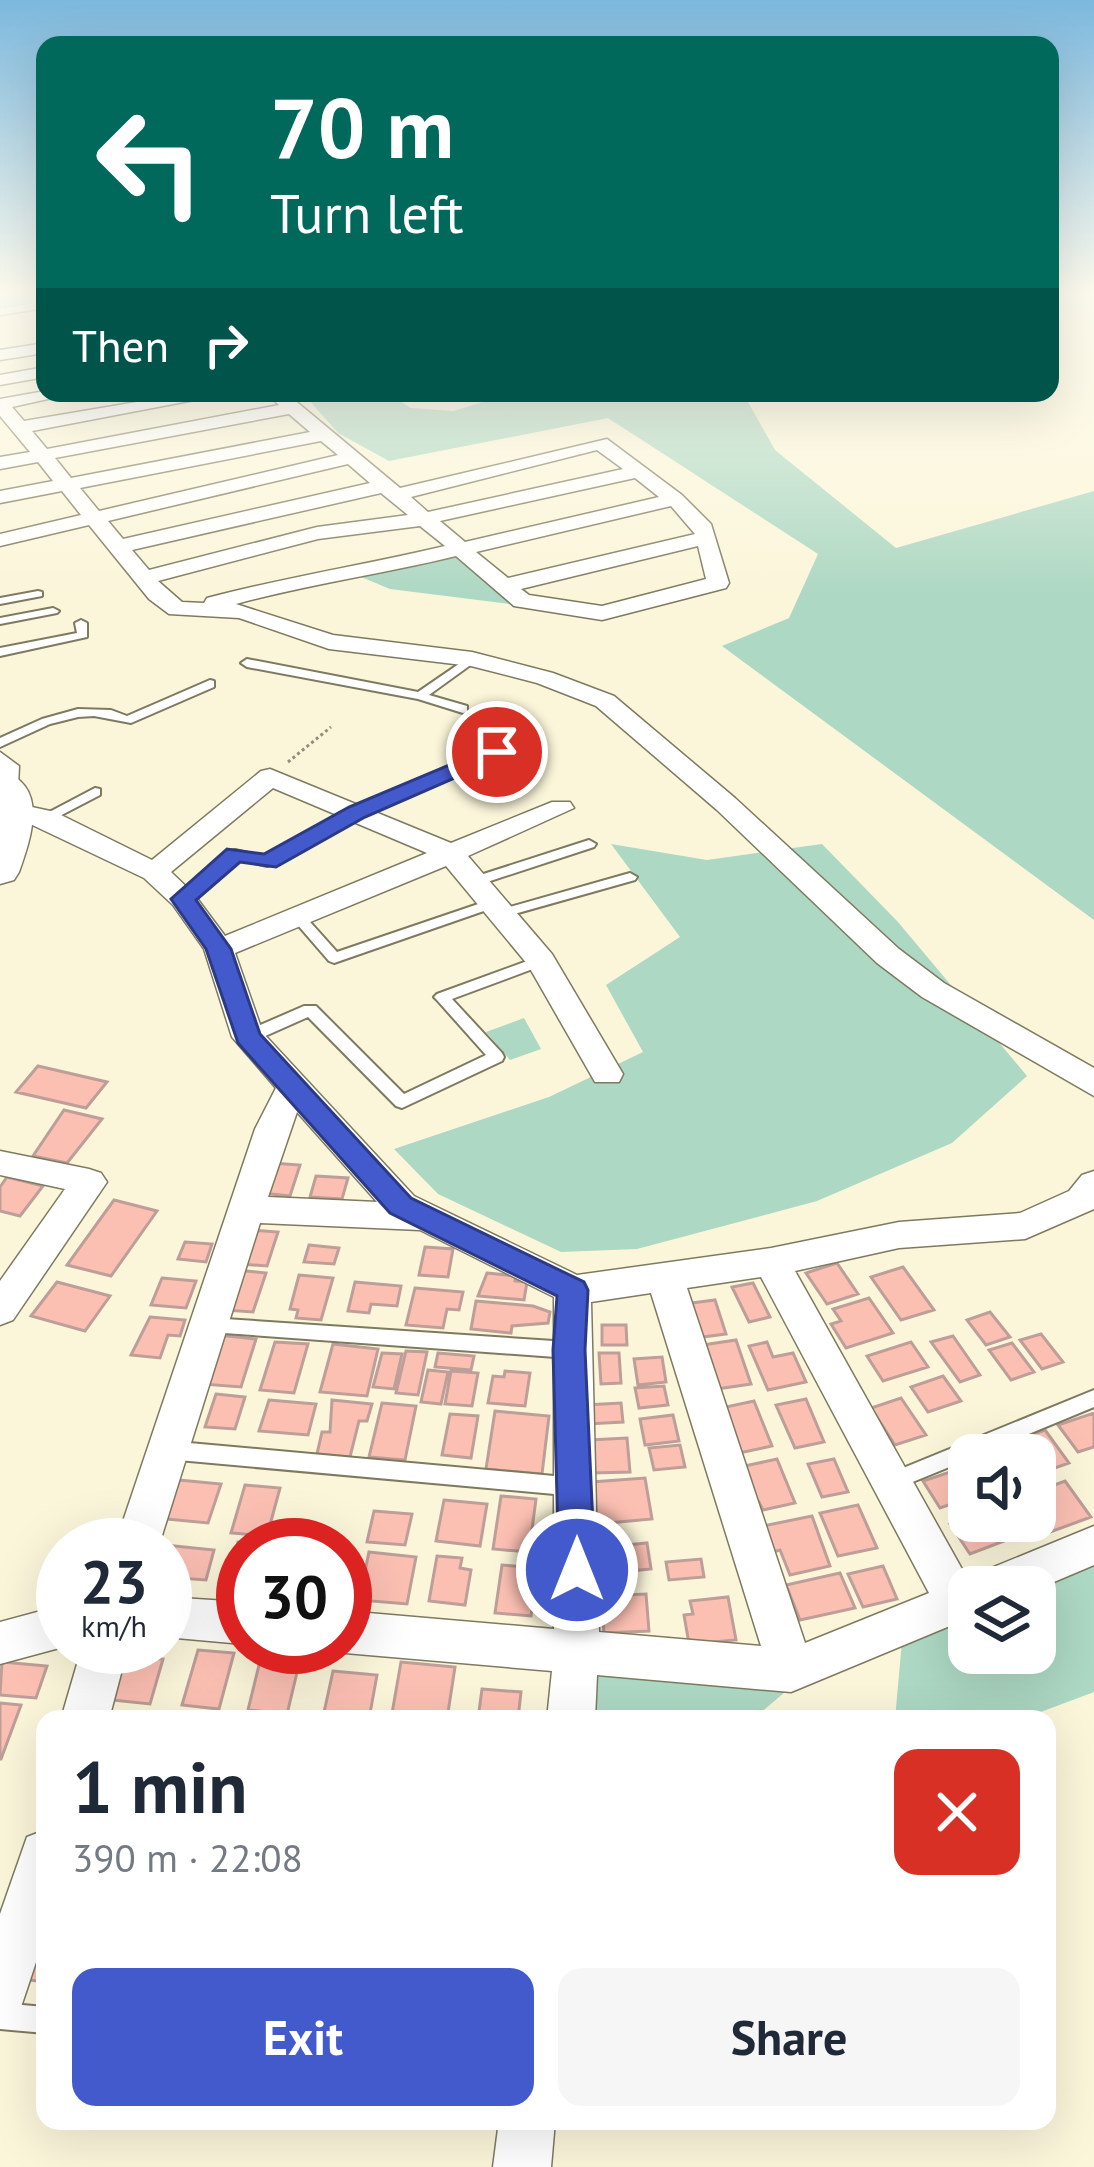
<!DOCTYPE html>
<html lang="en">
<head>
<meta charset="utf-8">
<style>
	:root { --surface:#fff; --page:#f6f6f7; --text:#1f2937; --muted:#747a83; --accent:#435acd }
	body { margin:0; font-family:"PT Sans",sans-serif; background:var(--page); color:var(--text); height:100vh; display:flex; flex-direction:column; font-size:45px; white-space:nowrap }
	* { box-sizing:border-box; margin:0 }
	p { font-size:39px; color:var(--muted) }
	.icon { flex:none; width:66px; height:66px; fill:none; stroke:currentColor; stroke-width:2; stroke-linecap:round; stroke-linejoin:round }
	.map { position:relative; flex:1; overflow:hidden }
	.side { position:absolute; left:36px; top:1710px; width:1020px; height:420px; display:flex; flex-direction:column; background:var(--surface); border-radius:24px; box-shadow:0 12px 48px #0002 }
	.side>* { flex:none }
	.top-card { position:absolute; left:36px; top:36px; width:1023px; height:366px; border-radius:24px; box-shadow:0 12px 48px #0002; background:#00695c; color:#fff; overflow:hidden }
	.tools { position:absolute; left:948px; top:1434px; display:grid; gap:24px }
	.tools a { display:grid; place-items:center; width:108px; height:108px; border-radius:24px; background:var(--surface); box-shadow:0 12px 48px #0002; font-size:60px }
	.speed { position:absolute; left:36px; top:1518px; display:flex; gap:24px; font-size:60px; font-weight:700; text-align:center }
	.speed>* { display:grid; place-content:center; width:156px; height:156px; border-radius:50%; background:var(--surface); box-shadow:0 12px 48px #0002; line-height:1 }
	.speed small { font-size:30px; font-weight:400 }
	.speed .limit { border:18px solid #d22; background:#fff; color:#111 }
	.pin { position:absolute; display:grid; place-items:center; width:102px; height:102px; color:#fff; margin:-51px; border:6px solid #fff; border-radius:50%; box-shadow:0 3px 12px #0007 }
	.me { position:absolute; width:132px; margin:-66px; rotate:0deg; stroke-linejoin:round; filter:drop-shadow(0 0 9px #0008) }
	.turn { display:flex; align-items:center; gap:42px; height:252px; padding:0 36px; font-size:54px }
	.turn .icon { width:156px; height:156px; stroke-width:2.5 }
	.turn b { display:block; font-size:84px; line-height:102px }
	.then { display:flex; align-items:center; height:114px; padding:0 36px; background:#0003; gap:24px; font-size:45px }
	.round { display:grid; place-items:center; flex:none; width:126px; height:126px; border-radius:24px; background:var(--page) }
	.headline { display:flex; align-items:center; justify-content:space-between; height:204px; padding:0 36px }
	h1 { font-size:72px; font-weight:800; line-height:90px }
	.action { display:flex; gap:24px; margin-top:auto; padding:24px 36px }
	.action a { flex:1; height:138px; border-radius:24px; background:var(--accent); color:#fff; font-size:48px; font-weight:800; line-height:138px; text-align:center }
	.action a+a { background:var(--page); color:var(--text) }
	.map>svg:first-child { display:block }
</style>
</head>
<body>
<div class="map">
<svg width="1094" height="2167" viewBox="0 0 1094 2167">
	<rect width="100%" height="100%" fill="#fbf6da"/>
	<!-- green -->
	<path fill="#add8c3" d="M 329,393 L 387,393 L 411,408 L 453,411 L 513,393 L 743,393 L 775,450 L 896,548 L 1094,491 L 1094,920 L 722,646 L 789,618 L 818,554 L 608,418 L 389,461 L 338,433 L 308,399 Z
		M 457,554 L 517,605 L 390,589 L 354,574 Z
		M 611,844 L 707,860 L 822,844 L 898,922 L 1027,1076 L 952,1143 L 817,1201 L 637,1249 L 561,1252 L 438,1194 L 394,1149 L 549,1097 L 643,1052 L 606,985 L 680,937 Z
		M 524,1018 L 541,1049 L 510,1060 L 486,1032 Z
		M 1094,1560 L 1094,1692 L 1022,1719 L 895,1719 L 902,1641 L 969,1613 L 969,1653 L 1035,1653 L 1035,1587 Z
		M 604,1668 L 791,1687 L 753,1719 L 592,1719 L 595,1677 Z"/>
	<!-- building -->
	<path fill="#fcc0b3" stroke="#bd9e98" stroke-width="3" d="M 38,1066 L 107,1082 L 86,1108 L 16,1092 Z
		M 64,1110 L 102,1119 L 67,1163 L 33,1156 Z
		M 272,1163 L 300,1165 L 290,1196 L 261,1193 Z
		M 316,1176 L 348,1178 L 342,1199 L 310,1197 Z
		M 7,1177 L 43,1186 L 20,1216 L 0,1211 L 0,1187 Z
		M 114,1200 L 157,1211 L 111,1276 L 67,1265 Z
		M 250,1230 L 278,1232 L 267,1266 L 239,1264 Z
		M 185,1242 L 212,1244 L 206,1262 L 178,1259 Z
		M 309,1245 L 339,1248 L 334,1264 L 304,1262 Z
		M 425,1247 L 453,1249 L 448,1277 L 419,1275 Z
		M 837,1263 L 858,1294 L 827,1304 L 806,1273 Z
		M 903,1267 L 934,1310 L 901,1320 L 871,1277 Z
		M 237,1270 L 266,1273 L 253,1312 L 223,1310 Z
		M 487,1273 L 516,1276 L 515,1281 L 527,1282 L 524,1300 L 478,1296 Z
		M 299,1275 L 333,1278 L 321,1320 L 296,1318 L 298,1310 L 290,1309 Z
		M 162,1278 L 196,1281 L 186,1308 L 151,1305 Z
		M 57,1282 L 110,1296 L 85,1331 L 31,1316 Z
		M 355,1282 L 401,1286 L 397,1306 L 371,1304 L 369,1313 L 348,1311 Z
		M 753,1283 L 770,1317 L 749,1322 L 732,1287 Z
		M 415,1288 L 463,1292 L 459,1310 L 447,1309 L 443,1328 L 406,1325 Z
		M 869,1298 L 893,1333 L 846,1348 L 831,1324 L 841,1321 L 833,1309 Z
		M 715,1300 L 726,1334 L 695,1338 L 684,1304 Z
		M 476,1301 L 533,1306 L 550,1312 L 548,1323 L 512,1326 L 511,1333 L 471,1329 Z
		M 990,1312 L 1010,1337 L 986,1345 L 967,1320 Z
		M 150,1317 L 185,1320 L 180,1336 L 168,1335 L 160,1358 L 131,1355 Z
		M 602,1325 L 626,1325 L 627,1345 L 602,1345 Z
		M 1041,1334 L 1063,1362 L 1042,1369 L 1020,1340 Z
		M 218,1335 L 256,1339 L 241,1387 L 202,1384 Z
		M 953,1336 L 980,1375 L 960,1382 L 931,1342 Z
		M 736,1340 L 751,1384 L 710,1390 L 696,1346 Z
		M 275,1342 L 308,1344 L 294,1393 L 260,1390 Z
		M 767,1342 L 773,1357 L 793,1353 L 806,1382 L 768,1390 L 749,1346 Z
		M 911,1342 L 928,1367 L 883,1381 L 867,1356 Z
		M 1012,1343 L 1034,1372 L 1011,1380 L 989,1350 Z
		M 333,1344 L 378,1349 L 367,1396 L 320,1392 Z
		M 406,1351 L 427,1352 L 418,1395 L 396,1393 Z
		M 382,1353 L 402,1354 L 394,1389 L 373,1387 Z
		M 438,1353 L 474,1356 L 471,1370 L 435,1367 Z
		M 599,1353 L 619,1353 L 621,1383 L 601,1384 Z
		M 662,1357 L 666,1382 L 638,1385 L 634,1359 Z
		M 428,1370 L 448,1372 L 441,1404 L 421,1402 Z
		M 451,1371 L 478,1373 L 472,1406 L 445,1404 Z
		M 505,1371 L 530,1373 L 525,1406 L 488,1403 L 493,1376 L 504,1377 Z
		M 943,1376 L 961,1401 L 928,1412 L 911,1387 Z
		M 664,1386 L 668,1405 L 639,1408 L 635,1388 Z
		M 216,1394 L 245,1397 L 235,1429 L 205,1427 Z
		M 901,1398 L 926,1435 L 895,1445 L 871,1408 Z
		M 806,1399 L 824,1442 L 795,1448 L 776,1405 Z
		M 269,1400 L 316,1404 L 308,1435 L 259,1431 Z
		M 332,1400 L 372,1404 L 367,1421 L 359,1421 L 350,1457 L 317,1454 L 322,1432 L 330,1432 Z
		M 754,1401 L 772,1446 L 739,1453 L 721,1408 Z
		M 382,1403 L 416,1406 L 405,1460 L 369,1457 Z
		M 621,1403 L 623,1422 L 587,1424 L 585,1405 Z
		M 495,1411 L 549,1416 L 542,1474 L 486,1469 Z
		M 1094,1413 L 1094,1447 L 1078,1452 L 1058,1425 Z
		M 450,1414 L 478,1416 L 471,1458 L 442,1455 Z
		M 673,1415 L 679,1441 L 645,1445 L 640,1419 Z
		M 1045,1430 L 1069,1463 L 1035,1475 L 1035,1455 L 1001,1455 L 995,1447 Z
		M 627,1438 L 630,1472 L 592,1473 L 590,1440 Z
		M 680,1445 L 685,1467 L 654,1470 L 649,1448 Z
		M 777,1459 L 795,1503 L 763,1510 L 759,1502 L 751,1504 L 745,1466 Z
		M 834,1459 L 848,1492 L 822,1497 L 808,1464 Z
		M 968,1466 L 969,1498 L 940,1508 L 923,1481 Z
		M 645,1478 L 652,1519 L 597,1524 L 592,1482 Z
		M 179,1480 L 221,1484 L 208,1523 L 166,1519 Z
		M 1065,1481 L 1091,1517 L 1042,1535 L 1032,1521 L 1035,1492 Z
		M 245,1485 L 280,1488 L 267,1536 L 231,1533 Z
		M 501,1496 L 536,1499 L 529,1552 L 493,1549 Z
		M 444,1500 L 487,1504 L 480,1546 L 436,1541 Z
		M 858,1505 L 877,1548 L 838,1556 L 820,1513 Z
		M 374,1511 L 412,1514 L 405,1545 L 367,1542 Z
		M 812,1516 L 830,1566 L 790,1575 L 780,1550 L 773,1552 L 763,1526 Z
		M 969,1517 L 969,1521 L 1000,1521 L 1012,1538 L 970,1554 L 950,1524 Z
		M 238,1542 L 272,1545 L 243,1545 L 243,1596 L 223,1594 Z
		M 647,1543 L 651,1569 L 620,1572 L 616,1546 Z
		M 165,1545 L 214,1550 L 206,1580 L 165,1577 Z
		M 369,1552 L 416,1557 L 407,1604 L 359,1600 Z
		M 437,1556 L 462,1558 L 460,1568 L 471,1570 L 465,1605 L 429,1601 Z
		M 701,1559 L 704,1577 L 669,1580 L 666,1562 Z
		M 502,1565 L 538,1568 L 531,1616 L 495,1613 Z
		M 883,1566 L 897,1599 L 863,1607 L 848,1574 Z
		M 840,1573 L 855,1608 L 800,1620 L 786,1585 Z
		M 646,1594 L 649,1631 L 604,1633 L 601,1596 Z
		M 728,1597 L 736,1640 L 689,1644 L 684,1615 L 693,1614 L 690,1601 Z
		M 198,1650 L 234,1653 L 219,1709 L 182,1705 Z
		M 125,1656 L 163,1659 L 150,1704 L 112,1700 Z
		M 260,1661 L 299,1664 L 287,1714 L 248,1710 Z
		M 2,1662 L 47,1666 L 36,1698 L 0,1695 Z
		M 401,1662 L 455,1667 L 447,1719 L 391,1719 Z
		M 333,1671 L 377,1675 L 369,1719 L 323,1717 Z
		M 482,1689 L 521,1692 L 518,1719 L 478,1719 Z
		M 0,1703 L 21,1705 L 1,1759 L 0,1759 Z
		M 45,1910 L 45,1982 L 22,1979 Z"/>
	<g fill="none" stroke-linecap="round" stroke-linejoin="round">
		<defs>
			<path id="lane" d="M 38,591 L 42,592 L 42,596 L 0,604 L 0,598 Z
				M 53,608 L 59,611 L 57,613 L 0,624 L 0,618 Z
				M 81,620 L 87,623 L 87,637 L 0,656 L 0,648 L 77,633 L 75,623 Z
				M 472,655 L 476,657 L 476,661 L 429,695 L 467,706 L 467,712 L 463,713 L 418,699 L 247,667 L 241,663 L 247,659 L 418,692 Z
				M 210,680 L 214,681 L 214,687 L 131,723 L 94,716 L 78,717 L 50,724 L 0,747 L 0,738 L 42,719 L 78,709 L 111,710 L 127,716 Z
				M 497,748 L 503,752 L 502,755 L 362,815 L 272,865 L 267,866 L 238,859 L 188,902 L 183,903 L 176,899 L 230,851 L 235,850 L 265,857 L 352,809 Z
				M 95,788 L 100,789 L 100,795 L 50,821 L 45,822 L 38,818 Z
				M 589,840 L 596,844 L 594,847 L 481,884 L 476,885 L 469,881 L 471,878 Z
				M 630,873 L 637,877 L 635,880 L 504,917 L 497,913 L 499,910 Z
				M 496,898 L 503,902 L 501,905 L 334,963 L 329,961 L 290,916 L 297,912 L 302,913 L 337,952 Z
				M 541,956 L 549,961 L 546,964 L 452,999 L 502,1053 L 504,1057 L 502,1061 L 402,1108 L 396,1106 L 308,1017 L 254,1041 L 248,1042 L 240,1037 L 242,1033 L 304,1006 L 316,1006 L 404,1094 L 486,1055 L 437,1000 L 434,997 L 437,994 Z
				M 210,1318 L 569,1342 L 576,1345 L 579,1350 L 576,1355 L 569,1358 L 210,1332 L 203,1330 L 200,1325 L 203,1320 Z
				M 1094,1390 L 1094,1407 L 978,1455 L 969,1455 L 969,1459 L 893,1490 L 886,1487 L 883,1481 L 886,1475 Z
				M 167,1441 L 576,1478 L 583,1481 L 586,1487 L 583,1493 L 576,1496 L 167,1459 L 160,1456 L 157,1450 L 160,1444 Z
				M 0,2003 L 45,2007 L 45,2033 L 0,2029 Z"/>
			<path id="street" d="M 45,298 L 45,308 L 0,315 L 0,305 Z
				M 45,343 L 45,353 L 0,360 L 0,350 Z
				M 45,367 L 45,377 L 0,385 L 0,375 Z
				M 45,391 L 75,393 L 12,407 L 24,421 L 190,393 L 231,393 L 32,431 L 47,449 L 279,405 L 266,393 L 286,393 L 400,488 L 607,439 L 682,495 L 711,524 L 729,583 L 726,588 L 602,620 L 514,606 L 456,556 C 383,574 308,584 236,604 L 333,635 L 472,652 L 553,673 L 614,696 L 735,798 L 899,949 L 944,983 L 1094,1068 L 1094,1096 L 922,997 L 877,963 L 717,810 L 596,706 L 537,683 L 471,666 L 329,649 L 239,618 L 169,614 L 149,599 L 89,525 L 0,546 L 0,534 L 81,515 L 62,491 L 0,503 L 0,491 L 53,481 L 38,462 L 0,469 L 0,457 L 30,452 L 0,416 L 0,399 ZM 289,414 L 310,432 L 71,478 L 55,458 ZM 321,441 L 338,455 L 99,511 L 80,488 ZM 597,450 L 623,469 L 428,512 L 411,497 ZM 348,464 L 370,483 L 123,539 L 108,521 ZM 635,478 L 659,497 L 465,542 L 440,521 ZM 381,493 L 408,515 L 317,527 L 149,570 L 132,550 ZM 671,506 L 695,534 L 508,578 L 476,552 ZM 420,526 L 445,546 C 365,565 286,577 207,598 L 204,603 L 182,602 L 158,581 L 318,539 ZM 698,546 L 706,579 L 602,606 L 529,595 L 521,589 Z
				M 0,752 L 19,766 L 18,786 L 5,794 L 0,793 Z
				M 270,769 L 451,843 L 552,802 L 570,802 L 574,808 L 468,856 L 552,954 L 623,1074 L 619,1082 L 595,1082 L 528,965 L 446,866 L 235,953 L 263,1033 L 414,1196 L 577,1275 L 771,1248 L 899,1222 L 1020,1213 L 1069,1191 L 1082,1175 L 1094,1171 L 1094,1209 L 1025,1239 L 899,1248 L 795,1271 L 967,1578 L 1094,1526 L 1094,1565 L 1035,1590 L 969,1587 L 969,1618 L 791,1692 L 597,1675 L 595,1719 L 547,1719 L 552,1671 L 345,1653 L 330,1647 L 345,1647 L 345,1611 L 554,1629 L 554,1297 L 420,1230 L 260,1223 L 159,1545 L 115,1545 L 255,1129 L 276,1088 L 232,1037 L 204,949 L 173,905 L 144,878 L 5,812 L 18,804 L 55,812 L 152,860 L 261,771 ZM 273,788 L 427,853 L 225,936 L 193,893 L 171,872 ZM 297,1112 L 377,1202 L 268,1197 ZM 761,1277 L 929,1593 L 805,1643 L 687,1288 ZM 651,1293 L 761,1646 L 599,1632 L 591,1302 Z
				M 0,1151 L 89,1169 L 101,1173 L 107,1182 L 13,1320 L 0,1325 L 0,1281 L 65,1189 L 0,1175 Z
				M 165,1597 L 243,1602 L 243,1644 L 165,1637 Z
				M 63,1605 L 63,1647 L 0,1664 L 0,1622 Z
				M 82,1647 L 128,1647 L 109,1719 L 61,1719 Z
				M 45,1830 L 45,1935 L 19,2013 L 0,2021 L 0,1914 L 27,1837 Z
				M 499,2121 L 555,2121 L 551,2167 L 493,2167 Z"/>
			<path id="secondary" d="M 0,771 C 50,784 31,838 19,872 L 14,880 L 0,884 Z"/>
			<path id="primary" d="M 45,293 L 45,302 L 0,309 L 0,295 Z"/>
		</defs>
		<!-- lane casing -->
		<use href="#lane" stroke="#7e7a60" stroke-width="4"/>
		<!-- street casing -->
		<use href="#street" stroke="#7e7a60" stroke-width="3"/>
		<!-- secondary casing -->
		<use href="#secondary" stroke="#7e7a60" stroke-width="3"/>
		<!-- primary casing -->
		<use href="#primary" stroke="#fff" stroke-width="3"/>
		<!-- path -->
		<path stroke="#918e7a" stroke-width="3" stroke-dasharray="3 3" stroke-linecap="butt" d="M 288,762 L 331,727"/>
		<!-- lane -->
		<use href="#lane" fill="#fff" fill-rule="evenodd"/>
		<!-- street -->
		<use href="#street" fill="#fff" fill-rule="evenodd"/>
		<!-- secondary -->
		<use href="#secondary" fill="#fff" fill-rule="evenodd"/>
		<!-- primary -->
		<use href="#primary" fill="#a6e0ef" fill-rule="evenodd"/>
	</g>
	<!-- sky -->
	<linearGradient id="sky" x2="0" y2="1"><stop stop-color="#7cb8dd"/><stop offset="0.49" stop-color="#fdfbee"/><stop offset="1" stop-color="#fdfbee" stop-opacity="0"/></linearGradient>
	<rect width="1094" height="596" fill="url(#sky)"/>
	<!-- route -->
	<path fill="#435acd" stroke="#2c3a85" stroke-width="3" d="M 497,745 L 505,747 L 505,756 L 365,817 L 276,867 L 240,862 L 196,900 L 231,949 L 260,1034 L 411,1198 L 584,1282 L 588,1290 L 585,1350 L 595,1570 L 590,1581 L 577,1586 L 564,1581 L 559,1570 L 553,1350 L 557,1296 L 390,1213 L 238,1043 L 206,949 L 171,899 L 227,849 L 264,854 L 349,807 Z"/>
</svg>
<div class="tools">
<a><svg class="icon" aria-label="sound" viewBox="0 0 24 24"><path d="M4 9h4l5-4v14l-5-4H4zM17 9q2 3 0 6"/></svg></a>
<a><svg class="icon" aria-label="layers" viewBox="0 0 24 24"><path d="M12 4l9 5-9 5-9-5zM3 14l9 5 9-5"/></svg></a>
</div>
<div class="speed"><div>23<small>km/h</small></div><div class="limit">30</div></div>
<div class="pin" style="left:497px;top:752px;background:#d93025"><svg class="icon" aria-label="arrive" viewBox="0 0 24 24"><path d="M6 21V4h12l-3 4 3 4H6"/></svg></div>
<svg class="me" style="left:577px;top:1570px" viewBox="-20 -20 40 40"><circle r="17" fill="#435acd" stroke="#fff" stroke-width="3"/><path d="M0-11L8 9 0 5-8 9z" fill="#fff"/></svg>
<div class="top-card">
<div class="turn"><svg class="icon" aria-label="left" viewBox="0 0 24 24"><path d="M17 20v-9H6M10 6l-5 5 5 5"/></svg><div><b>70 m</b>Turn left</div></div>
<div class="then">Then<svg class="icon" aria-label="right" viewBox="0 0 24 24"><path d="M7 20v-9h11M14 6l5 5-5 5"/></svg></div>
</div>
<section class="side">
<div class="headline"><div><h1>1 min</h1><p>390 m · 22:08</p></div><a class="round" style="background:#d93025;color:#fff"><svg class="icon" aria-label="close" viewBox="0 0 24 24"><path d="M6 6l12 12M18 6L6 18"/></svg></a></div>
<div class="action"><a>Exit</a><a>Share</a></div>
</section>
</div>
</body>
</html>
